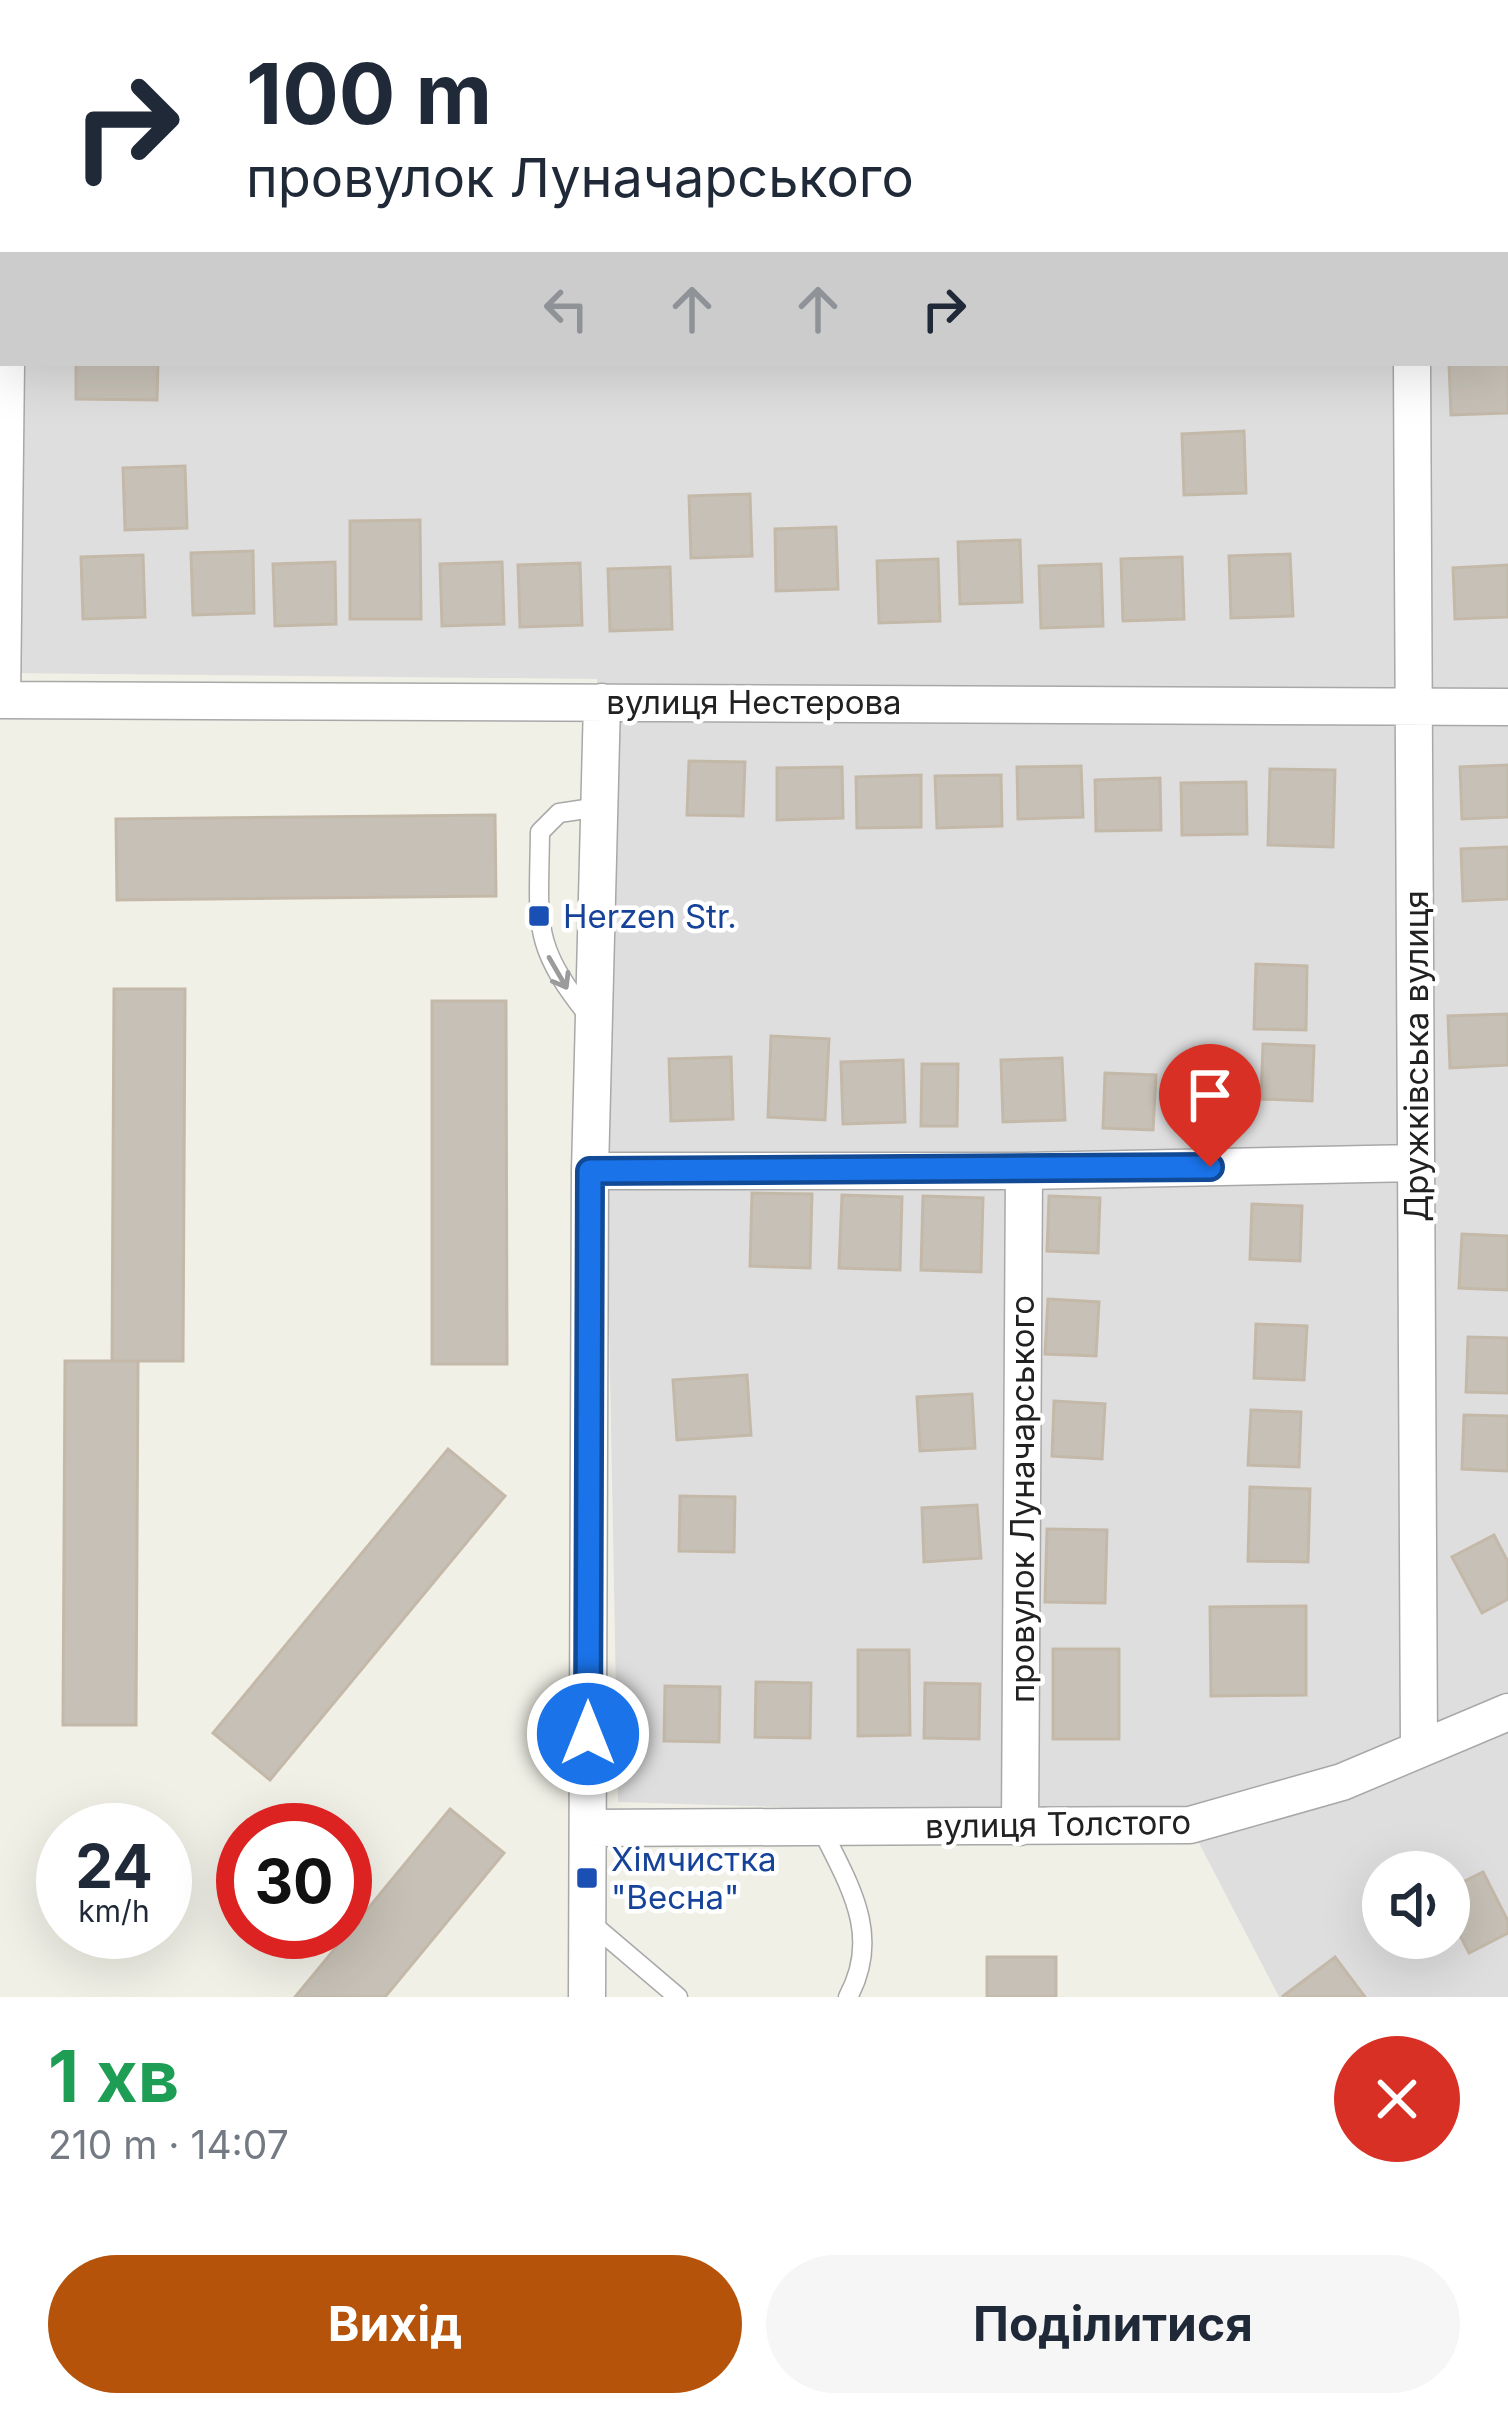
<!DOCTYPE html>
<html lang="uk">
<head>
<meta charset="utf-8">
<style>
	:root { --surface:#fff; --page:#f6f6f7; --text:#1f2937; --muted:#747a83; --accent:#b45309 }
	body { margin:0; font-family:Inter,sans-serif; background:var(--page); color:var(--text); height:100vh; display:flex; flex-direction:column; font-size:45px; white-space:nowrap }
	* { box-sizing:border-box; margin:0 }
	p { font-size:39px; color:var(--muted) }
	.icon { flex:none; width:66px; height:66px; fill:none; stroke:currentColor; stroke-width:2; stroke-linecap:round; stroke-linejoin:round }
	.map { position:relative; height:1997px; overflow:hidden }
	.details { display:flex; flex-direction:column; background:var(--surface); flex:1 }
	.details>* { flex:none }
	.guide { position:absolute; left:0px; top:0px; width:1509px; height:366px; box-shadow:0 12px 48px #0002; background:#fff; color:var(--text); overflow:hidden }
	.buttons { position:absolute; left:1362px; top:1851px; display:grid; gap:24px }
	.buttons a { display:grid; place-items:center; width:108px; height:108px; border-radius:50%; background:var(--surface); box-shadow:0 12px 48px #0002; font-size:60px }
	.speed { position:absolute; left:36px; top:1803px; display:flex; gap:24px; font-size:60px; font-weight:700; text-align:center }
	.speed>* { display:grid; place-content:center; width:156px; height:156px; border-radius:50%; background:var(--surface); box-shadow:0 12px 48px #0002; line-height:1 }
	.speed small { font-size:30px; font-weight:400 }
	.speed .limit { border:18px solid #d22; background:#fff; color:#111 }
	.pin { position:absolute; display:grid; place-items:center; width:102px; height:102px; color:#fff; margin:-123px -51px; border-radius:50% 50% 50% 0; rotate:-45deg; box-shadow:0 0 12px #0007 }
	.pin .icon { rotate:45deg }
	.me { position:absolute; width:132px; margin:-66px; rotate:0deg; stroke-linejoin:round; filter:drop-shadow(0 0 9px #0008) }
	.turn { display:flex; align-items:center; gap:42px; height:252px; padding:0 48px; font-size:54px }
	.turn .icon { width:156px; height:156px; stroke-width:2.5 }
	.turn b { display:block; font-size:84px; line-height:102px }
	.lanes { display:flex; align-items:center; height:114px; padding:0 48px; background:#0003; justify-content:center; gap:60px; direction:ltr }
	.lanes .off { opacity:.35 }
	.round { display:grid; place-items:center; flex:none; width:126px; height:126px; border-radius:63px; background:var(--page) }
	.headline { display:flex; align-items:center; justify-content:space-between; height:204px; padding:0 48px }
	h1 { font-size:72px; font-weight:700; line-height:90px; color:#1e9e55 }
	.action { display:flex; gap:24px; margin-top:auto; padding:24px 48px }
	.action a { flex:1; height:138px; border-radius:72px; background:var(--accent); color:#fff; font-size:48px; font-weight:700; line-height:138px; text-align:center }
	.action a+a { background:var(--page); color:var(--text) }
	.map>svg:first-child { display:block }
</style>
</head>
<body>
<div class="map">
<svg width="1508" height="1997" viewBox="0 0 1508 1997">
	<rect width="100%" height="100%" fill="#f1f0e7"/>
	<!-- residential -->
	<path fill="#dfdede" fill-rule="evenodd" d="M 0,0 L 1508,0 L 1508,1997 L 1279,1997 L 1187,1820 L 618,1802 L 597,679 L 0,673 ZM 3,3 L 1506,3 L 1506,363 L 3,363 ZM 1383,1872 L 1449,1872 L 1449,1938 L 1383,1938 Z"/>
	<!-- building -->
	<path fill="#c6c0b6" stroke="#c4b9a9" stroke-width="3" d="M 1508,361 L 1508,413 L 1451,415 L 1449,364 Z
		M 76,363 L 158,363 L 157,400 L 76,399 Z
		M 1244,431 L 1246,493 L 1184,495 L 1182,434 Z
		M 185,466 L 187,528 L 125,530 L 123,468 Z
		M 750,494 L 752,556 L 691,558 L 689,496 Z
		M 420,520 L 421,619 L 350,619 L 350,521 Z
		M 836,527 L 838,589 L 776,591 L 775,529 Z
		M 1020,540 L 1022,602 L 960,604 L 958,542 Z
		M 253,551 L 254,613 L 193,615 L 191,553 Z
		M 1290,554 L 1293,616 L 1231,618 L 1229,556 Z
		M 143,555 L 145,617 L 83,619 L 81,557 Z
		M 1182,557 L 1184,619 L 1123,621 L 1121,559 Z
		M 938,559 L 940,621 L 879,623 L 877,561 Z
		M 335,562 L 336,624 L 275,626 L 273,564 Z
		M 502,562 L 504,624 L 442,626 L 440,564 Z
		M 580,563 L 582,625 L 520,627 L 518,565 Z
		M 1101,564 L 1103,626 L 1041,628 L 1039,566 Z
		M 1508,565 L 1508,617 L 1455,619 L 1453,568 Z
		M 670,567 L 672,629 L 610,631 L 608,569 Z
		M 689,761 L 745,762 L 743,816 L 687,815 Z
		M 1508,765 L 1508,817 L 1462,819 L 1460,767 Z
		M 1081,766 L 1083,817 L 1018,819 L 1017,767 Z
		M 842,767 L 843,818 L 777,820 L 777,768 Z
		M 1270,769 L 1335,770 L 1333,847 L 1268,845 Z
		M 921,775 L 921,827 L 857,828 L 856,777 Z
		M 1001,775 L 1002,826 L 937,828 L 935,776 Z
		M 1160,778 L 1161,830 L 1096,831 L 1095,780 Z
		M 1246,782 L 1247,834 L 1182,835 L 1181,783 Z
		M 495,815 L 496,896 L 117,900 L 116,819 Z
		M 1508,847 L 1508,899 L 1463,901 L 1461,849 Z
		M 1256,964 L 1307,966 L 1306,1030 L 1254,1029 Z
		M 114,989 L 185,989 L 183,1361 L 112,1361 Z
		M 432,1001 L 506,1001 L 507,1364 L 432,1364 Z
		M 1508,1014 L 1508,1065 L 1450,1068 L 1448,1016 Z
		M 771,1036 L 829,1039 L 825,1120 L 768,1117 Z
		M 1263,1044 L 1314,1046 L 1312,1101 L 1261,1099 Z
		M 731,1057 L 733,1119 L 671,1121 L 669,1059 Z
		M 1062,1058 L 1065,1120 L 1003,1122 L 1001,1060 Z
		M 903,1060 L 905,1122 L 843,1124 L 841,1062 Z
		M 922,1064 L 958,1064 L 957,1126 L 921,1126 Z
		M 1105,1073 L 1156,1075 L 1153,1130 L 1103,1128 Z
		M 752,1193 L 812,1194 L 810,1268 L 750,1266 Z
		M 842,1195 L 902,1197 L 900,1270 L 839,1268 Z
		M 923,1196 L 983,1198 L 981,1272 L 921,1270 Z
		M 1049,1196 L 1100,1198 L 1098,1253 L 1047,1251 Z
		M 1252,1204 L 1302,1206 L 1300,1261 L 1250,1259 Z
		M 1462,1234 L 1508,1236 L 1508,1290 L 1459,1288 Z
		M 1048,1299 L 1099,1302 L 1096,1356 L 1045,1354 Z
		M 1256,1324 L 1307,1326 L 1304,1380 L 1254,1378 Z
		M 1468,1337 L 1508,1338 L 1508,1393 L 1466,1392 Z
		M 65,1361 L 138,1361 L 136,1725 L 63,1725 Z
		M 747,1375 L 751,1435 L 677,1440 L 673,1380 Z
		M 972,1394 L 975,1448 L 920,1451 L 917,1397 Z
		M 1054,1401 L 1105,1404 L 1102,1459 L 1052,1456 Z
		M 1251,1410 L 1301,1412 L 1299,1467 L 1248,1465 Z
		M 1464,1415 L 1508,1416 L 1508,1471 L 1462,1469 Z
		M 448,1449 L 505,1496 L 270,1780 L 213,1733 Z
		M 1250,1487 L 1310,1489 L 1308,1562 L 1248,1561 Z
		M 680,1496 L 735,1497 L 734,1552 L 679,1551 Z
		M 977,1505 L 981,1558 L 924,1562 L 922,1508 Z
		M 1047,1529 L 1107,1530 L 1105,1603 L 1045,1602 Z
		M 1494,1535 L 1508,1562 L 1508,1599 L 1482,1613 L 1452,1557 Z
		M 1306,1606 L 1306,1695 L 1211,1696 L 1210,1607 Z
		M 1053,1649 L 1119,1649 L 1119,1739 L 1053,1739 Z
		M 858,1650 L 909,1650 L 910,1735 L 858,1736 Z
		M 756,1682 L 811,1683 L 810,1738 L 755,1737 Z
		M 925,1683 L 980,1684 L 979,1739 L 924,1738 Z
		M 665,1686 L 720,1687 L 719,1742 L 664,1741 Z
		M 450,1809 L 504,1853 L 385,1997 L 295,1997 Z
		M 1483,1872 L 1508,1921 L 1508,1933 L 1469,1953 L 1449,1914 L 1449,1889 Z
		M 987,1957 L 1056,1957 L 1056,1997 L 987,1997 Z
		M 1335,1957 L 1365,1997 L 1283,1997 L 1283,1996 Z"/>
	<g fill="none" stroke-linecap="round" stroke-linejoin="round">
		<defs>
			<path id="service" d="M 592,1020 C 530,944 539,926 540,832 L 559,813 L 599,807
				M 821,1828 C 849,1885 882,1935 848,1997
				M 591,1923 L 678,1997"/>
			<path id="minor" d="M 1410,0 L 1410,3
				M 9,3 L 9,0
				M 0,145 L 3,145
				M 1506,163 L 1508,163
				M 1412,363 L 1419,1748
				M 0,700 L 1508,707
				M 2,700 L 6,363
				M 590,1171 L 1024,1171 L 1416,1163
				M 1020,1827 L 1024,1171
				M 588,1828 L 1190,1825 L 1342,1782 L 1508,1712
				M 587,1997 L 590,1171 L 602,702"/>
		</defs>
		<!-- service casing -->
		<use href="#service" stroke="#a8a8a8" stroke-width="21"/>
		<!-- minor casing -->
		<use href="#minor" stroke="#a8a8a8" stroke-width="39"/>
		<!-- service -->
		<use href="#service" stroke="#fff" stroke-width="18"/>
		<!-- minor -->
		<use href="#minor" stroke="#fff" stroke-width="36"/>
	</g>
	<!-- one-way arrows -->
	<defs><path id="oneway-shaft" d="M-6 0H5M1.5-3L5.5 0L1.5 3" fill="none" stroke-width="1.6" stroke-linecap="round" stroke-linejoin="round" transform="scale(3)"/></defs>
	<use stroke="#9b9b9b" href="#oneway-shaft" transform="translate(558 973) rotate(60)"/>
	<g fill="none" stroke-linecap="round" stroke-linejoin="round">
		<defs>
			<path id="route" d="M 588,1734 L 590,1171 L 1210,1167"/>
		</defs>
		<!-- route casing -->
		<use href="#route" stroke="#114b97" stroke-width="30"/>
		<!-- route -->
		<use href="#route" stroke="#1a73e8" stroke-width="21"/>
	</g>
	<!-- markers -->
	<g fill="#1a4fb4" stroke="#fff" stroke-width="4.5">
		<rect x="527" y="904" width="24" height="24" rx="6"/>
		<rect x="575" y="1866" width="24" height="24" rx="6"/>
	</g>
	<g text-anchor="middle" stroke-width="9" stroke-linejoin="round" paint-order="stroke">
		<!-- street labels -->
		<g font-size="33" fill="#212121" stroke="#fff">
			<text x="754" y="714">вулиця Нестерова</text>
			<text transform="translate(1416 1056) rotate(-90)" y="12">Дружківська вулиця</text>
			<text transform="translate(1022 1499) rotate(-90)" y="12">провулок Луначарського</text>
			<text transform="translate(1058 1824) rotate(-1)" y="12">вулиця Толстого</text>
		</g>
		<!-- transit labels -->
		<g font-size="33" fill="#164399" stroke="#fff" text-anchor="start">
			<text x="563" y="928">Herzen Str.</text>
			<text x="611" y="1871">Хімчистка<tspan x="611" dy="38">"Весна"</tspan></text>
		</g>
	</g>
</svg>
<div class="buttons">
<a><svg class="icon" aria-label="sound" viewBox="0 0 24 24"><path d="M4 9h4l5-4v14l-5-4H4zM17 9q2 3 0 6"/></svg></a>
</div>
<div class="speed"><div>24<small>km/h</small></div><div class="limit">30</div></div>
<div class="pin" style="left:1210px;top:1167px;background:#d93025"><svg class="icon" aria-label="arrive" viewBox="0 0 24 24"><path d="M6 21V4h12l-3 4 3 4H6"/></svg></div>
<svg class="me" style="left:588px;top:1734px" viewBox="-20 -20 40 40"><circle r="17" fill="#1a73e8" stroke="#fff" stroke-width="3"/><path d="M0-11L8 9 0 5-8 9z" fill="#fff"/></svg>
<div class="guide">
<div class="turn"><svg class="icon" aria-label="right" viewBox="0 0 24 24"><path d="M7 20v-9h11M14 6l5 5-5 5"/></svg><div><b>100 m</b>провулок Луначарського</div></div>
<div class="lanes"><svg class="icon off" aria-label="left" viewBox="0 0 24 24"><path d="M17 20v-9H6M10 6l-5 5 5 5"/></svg><svg class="icon off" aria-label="ahead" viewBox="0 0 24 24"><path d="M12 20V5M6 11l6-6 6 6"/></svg><svg class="icon off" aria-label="ahead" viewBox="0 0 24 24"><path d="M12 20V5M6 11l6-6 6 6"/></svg><svg class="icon" aria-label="right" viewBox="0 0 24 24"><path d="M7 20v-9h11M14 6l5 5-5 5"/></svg></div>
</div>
</div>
<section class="details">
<div class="headline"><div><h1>1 хв</h1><p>210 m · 14:07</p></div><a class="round" style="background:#d93025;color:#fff"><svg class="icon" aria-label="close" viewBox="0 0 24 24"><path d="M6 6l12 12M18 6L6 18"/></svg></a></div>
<div class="action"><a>Вихід</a><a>Поділитися</a></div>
</section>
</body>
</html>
